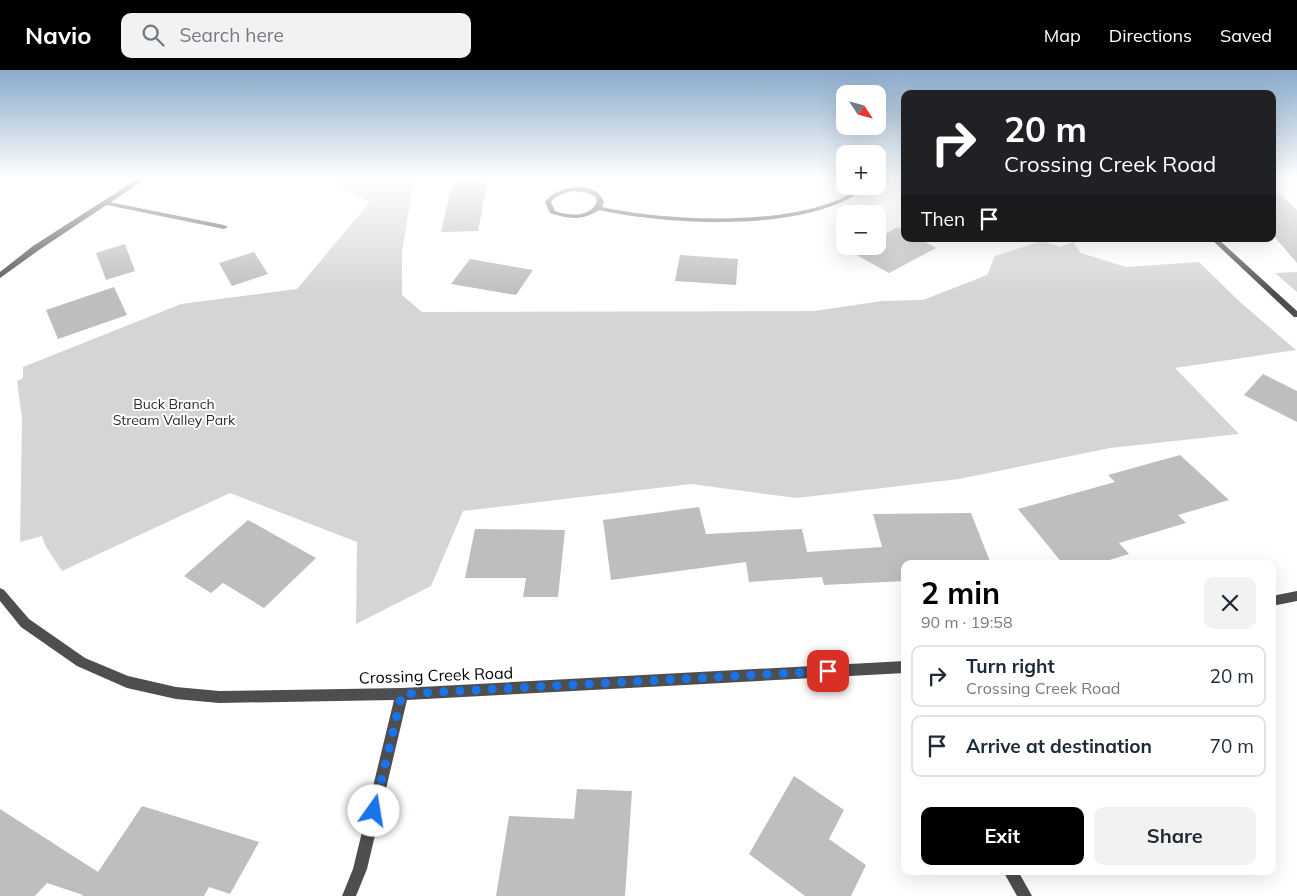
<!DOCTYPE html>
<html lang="en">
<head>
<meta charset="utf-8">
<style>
	:root { --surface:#fff; --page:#f2f2f3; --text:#1f2937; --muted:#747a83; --line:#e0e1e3; --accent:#000 }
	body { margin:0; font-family:Mulish,sans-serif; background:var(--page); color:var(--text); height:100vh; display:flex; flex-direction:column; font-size:19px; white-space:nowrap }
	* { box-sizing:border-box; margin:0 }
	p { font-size:16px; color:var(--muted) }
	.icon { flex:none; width:28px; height:28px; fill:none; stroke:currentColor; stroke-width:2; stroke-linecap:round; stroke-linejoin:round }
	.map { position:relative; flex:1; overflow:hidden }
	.drawer { position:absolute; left:901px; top:490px; width:375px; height:315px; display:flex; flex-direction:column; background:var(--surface); border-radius:10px; box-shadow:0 5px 20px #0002 }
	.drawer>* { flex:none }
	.top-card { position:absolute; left:901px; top:20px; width:375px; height:152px; border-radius:10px; box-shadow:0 5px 20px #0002; background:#202124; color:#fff; overflow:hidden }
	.needle { width:32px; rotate:126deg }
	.tools { position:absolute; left:836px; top:15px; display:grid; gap:10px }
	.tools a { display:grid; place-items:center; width:50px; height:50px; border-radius:10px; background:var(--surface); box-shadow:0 5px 20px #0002; font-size:25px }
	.pin { position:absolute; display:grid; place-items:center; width:42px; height:42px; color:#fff; margin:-21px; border-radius:10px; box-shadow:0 2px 8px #0006 }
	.me { position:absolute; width:55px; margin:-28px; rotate:13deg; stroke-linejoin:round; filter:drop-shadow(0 0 4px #0008) }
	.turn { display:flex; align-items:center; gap:18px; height:105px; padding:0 20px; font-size:22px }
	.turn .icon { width:65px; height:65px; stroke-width:2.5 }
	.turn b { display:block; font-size:35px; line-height:42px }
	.then { display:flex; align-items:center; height:48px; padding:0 20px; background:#0003; gap:10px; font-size:19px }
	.round { display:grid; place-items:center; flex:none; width:52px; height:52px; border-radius:10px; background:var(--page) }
	.summary { display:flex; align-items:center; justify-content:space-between; height:85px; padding:0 20px }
	h1 { font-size:30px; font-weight:700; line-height:38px; color:var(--accent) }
	.primary-button { display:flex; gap:10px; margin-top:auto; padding:10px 20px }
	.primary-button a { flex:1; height:58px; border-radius:10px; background:var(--accent); color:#fff; font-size:20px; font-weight:700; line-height:58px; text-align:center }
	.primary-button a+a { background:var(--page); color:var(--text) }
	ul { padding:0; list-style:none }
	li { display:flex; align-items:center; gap:15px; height:62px; margin:0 10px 8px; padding:0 10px; border:2px solid var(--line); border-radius:10px }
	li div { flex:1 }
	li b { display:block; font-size:19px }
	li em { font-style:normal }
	header { display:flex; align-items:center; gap:30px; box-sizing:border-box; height:70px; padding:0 25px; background:var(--accent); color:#fff }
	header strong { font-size:24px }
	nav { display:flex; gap:28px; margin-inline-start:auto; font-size:18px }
	.search { width:350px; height:45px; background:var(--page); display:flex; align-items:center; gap:12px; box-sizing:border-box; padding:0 18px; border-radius:10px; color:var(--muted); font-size:19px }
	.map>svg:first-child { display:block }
</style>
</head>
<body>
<header>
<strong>Navio</strong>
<div class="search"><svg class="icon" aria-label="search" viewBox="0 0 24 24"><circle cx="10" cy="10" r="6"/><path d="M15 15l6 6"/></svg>Search here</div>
<nav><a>Map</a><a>Directions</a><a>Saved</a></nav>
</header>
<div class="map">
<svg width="1297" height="826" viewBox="0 0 1297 826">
	<rect width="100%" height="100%" fill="#fff"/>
	<!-- green -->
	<path fill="#d5d5d5" d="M 326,108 L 417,108 L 413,114 L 402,182 L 402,225 L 422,242 L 814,241 L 882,231 L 923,230 L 987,205 L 995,186 L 1041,171 L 1060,177 L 1073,172 L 1081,183 L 1126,197 L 1199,192 L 1240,232 L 1296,280 L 1175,298 L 1239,364 L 1110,378 L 959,409 L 797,428 L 691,414 L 463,441 L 431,516 L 356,554 L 357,472 L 230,423 L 62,501 L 45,475 L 42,466 L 20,472 L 22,348 L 17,311 L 23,308 L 23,297 L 181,234 L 297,219 L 370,132 Z
		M 1297,202 L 1297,222 L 1275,203 Z"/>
	<!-- building -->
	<path fill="#bebebe" d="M 459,108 L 488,108 L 478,161 L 441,162 L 451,118 Z
		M 1272,117 L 1297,140 L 1297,193 L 1272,164 Z
		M 898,157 L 905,161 L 905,169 L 920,169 L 936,178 L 889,203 L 851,182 L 862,176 L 878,176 L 878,168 Z
		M 125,174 L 135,201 L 106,210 L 96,183 Z
		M 254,182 L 268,204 L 232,216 L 219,193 Z
		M 680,185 L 738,189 L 736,215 L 675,211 Z
		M 470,189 L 533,200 L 516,225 L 451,214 Z
		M 114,217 L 127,245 L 58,269 L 46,240 Z
		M 1263,304 L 1297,321 L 1297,352 L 1244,325 Z
		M 1180,385 L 1229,430 L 1178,445 L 1186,453 L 1119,473 L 1129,484 L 1096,494 L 1063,494 L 1018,439 L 1115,412 L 1108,405 Z
		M 699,437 L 706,464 L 802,459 L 807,482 L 882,477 L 873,444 L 971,443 L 991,494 L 905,494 L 905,511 L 824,515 L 822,507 L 749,512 L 746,492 L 611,510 L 603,450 Z
		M 248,450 L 316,488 L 264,538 L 223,513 L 211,523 L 184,506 Z
		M 475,459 L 565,460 L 558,527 L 523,527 L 526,508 L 465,508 Z
		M 794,706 L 844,740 L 829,769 L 866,795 L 851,826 L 805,826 L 749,784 Z
		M 577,719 L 632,721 L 625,826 L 496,826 L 509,746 L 574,749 Z
		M 142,736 L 259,772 L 230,824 L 209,817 L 204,826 L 82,826 L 83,825 L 47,813 L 35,826 L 0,826 L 0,739 L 98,802 Z"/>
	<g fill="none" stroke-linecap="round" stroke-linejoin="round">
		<!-- service -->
		<path fill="#4e4e4e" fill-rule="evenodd" d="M 104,131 L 224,155 L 228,157 L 224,159 L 102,134 L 102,132 Z"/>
		<!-- minor -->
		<path fill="#4e4e4e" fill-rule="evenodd" d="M 139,108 L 147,108 L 39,180 L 0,208 L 0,202 L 33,176 Z
			M 859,116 L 867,116 C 814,164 666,155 599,140 C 583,151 568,149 550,143 L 545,132 C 557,115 596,110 604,132 L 602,137 C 665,151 780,156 840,129 C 847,126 853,120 859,116 ZM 573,121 L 588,123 L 596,127 L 597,132 C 589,148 570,146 555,141 L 551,132 C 557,125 564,123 573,121 Z
			M 1211,169 L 1218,169 L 1297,241 L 1297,247 L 1294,247 Z
			M 0,518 L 4,520 L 29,549 L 85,588 L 128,606 L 176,617 L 219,621 L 402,618 L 905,591 L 905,603 L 407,630 L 367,799 L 356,826 L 342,826 L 353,799 L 394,630 L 219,633 L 176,629 L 127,618 L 77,596 L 21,557 L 0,531 Z
			M 1297,521 L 1297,531 L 1272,536 L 1272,526 Z
			M 1003,801 L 1018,801 L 1032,826 L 1017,826 Z"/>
	</g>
	<!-- sky -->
	<linearGradient id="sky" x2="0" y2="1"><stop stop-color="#89aaca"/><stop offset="0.48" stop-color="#fff"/><stop offset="1" stop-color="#fff" stop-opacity="0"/></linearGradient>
	<rect width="1297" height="224" fill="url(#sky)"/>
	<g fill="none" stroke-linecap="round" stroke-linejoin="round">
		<!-- route -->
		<path stroke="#1a73e8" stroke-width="9" stroke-dasharray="0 16.2" d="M 374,741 L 402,624 L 828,601"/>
	</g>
	<g text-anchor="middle" stroke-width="4" stroke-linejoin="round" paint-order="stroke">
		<!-- park labels -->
		<g font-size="14" fill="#2c2c2c" stroke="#fff">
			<text x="174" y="339">Buck Branch<tspan x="174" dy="16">Stream Valley Park</tspan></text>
		</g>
		<!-- near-street labels -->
		<g font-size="16" fill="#000" stroke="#fff">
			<text transform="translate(436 605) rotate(-2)" y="6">Crossing Creek Road</text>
		</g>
	</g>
</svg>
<div class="tools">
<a><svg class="needle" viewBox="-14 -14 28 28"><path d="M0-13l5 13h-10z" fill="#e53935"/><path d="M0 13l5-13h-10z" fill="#747a83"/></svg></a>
<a>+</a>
<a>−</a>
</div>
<div class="pin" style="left:828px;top:601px;background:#d93025"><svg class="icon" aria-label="arrive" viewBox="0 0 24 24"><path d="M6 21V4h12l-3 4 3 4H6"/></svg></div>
<svg class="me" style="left:374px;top:741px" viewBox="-20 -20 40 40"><circle r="19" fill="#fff"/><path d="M0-13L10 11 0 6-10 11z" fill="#1a73e8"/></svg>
<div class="top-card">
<div class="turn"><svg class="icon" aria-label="right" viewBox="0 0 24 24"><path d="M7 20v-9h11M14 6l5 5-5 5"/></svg><div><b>20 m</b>Crossing Creek Road</div></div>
<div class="then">Then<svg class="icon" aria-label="arrive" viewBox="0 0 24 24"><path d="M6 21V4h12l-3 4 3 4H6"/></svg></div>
</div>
<section class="drawer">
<div class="summary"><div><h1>2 min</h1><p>90 m · 19:58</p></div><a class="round"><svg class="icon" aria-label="close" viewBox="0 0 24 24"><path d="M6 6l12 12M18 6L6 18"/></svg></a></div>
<ul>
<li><svg class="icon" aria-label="right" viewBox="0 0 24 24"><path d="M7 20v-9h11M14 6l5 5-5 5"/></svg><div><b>Turn right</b><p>Crossing Creek Road</p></div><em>20 m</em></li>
<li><svg class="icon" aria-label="arrive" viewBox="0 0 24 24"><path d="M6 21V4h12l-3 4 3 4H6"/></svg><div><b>Arrive at destination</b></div><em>70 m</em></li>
</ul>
<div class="primary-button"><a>Exit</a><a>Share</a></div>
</section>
</div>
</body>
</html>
